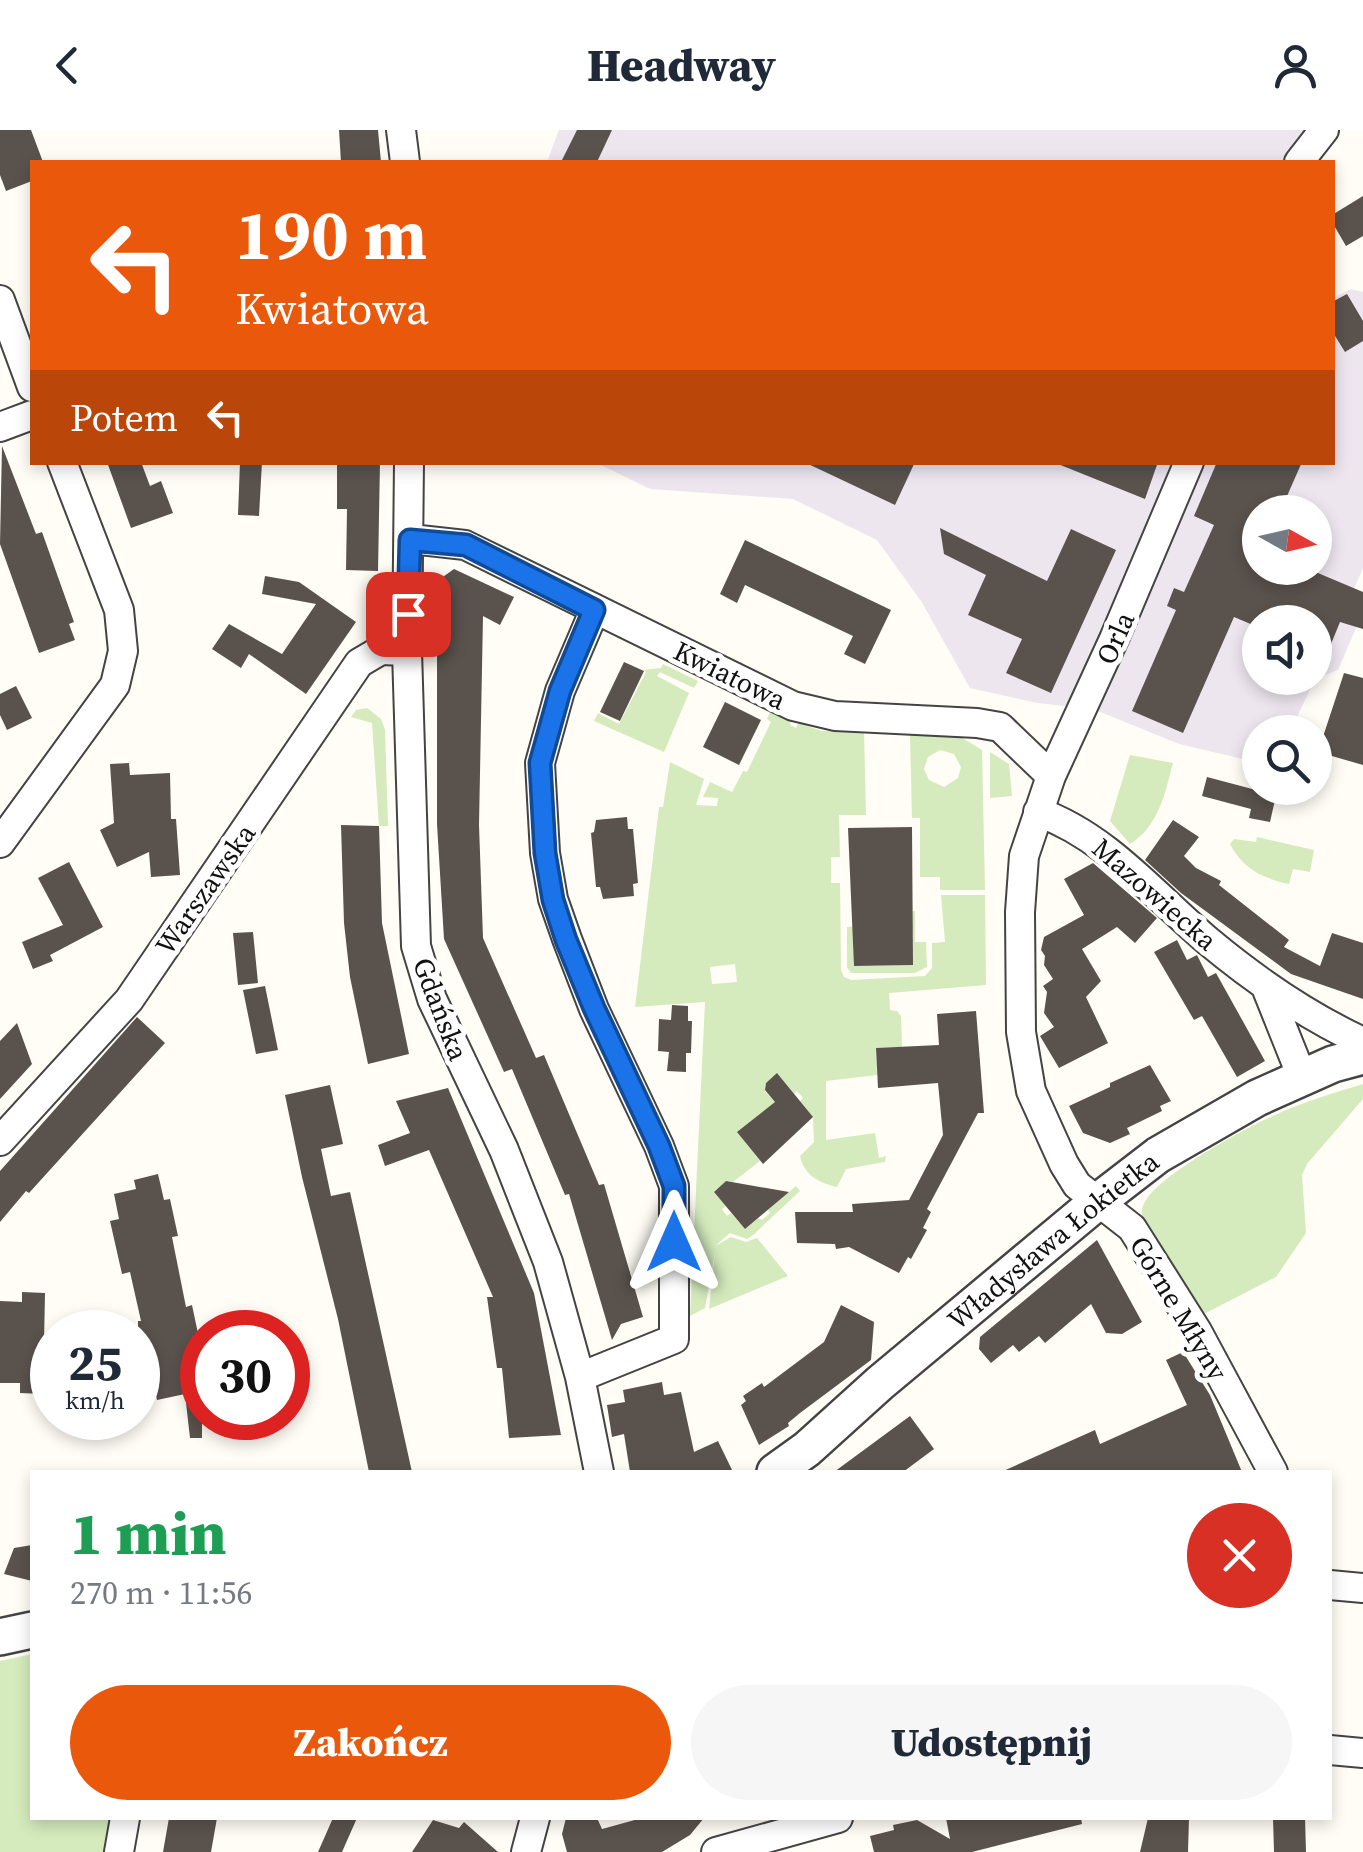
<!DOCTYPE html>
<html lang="pl">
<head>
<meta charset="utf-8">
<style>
	:root { --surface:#fff; --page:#f6f6f7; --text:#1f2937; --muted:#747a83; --accent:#ea580c }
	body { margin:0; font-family:"Source Serif 4",serif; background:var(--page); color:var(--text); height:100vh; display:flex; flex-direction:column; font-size:38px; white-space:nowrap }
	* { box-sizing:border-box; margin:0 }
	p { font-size:32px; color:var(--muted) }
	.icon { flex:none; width:55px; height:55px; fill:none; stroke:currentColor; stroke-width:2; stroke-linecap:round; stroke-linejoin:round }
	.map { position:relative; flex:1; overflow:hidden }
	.details { position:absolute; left:30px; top:1340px; width:1302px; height:350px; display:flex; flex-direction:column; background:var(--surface); border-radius:0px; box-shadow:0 5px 15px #0003 }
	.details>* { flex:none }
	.banner { position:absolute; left:30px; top:30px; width:1305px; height:305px; border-radius:0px; box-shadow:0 5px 15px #0003; background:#ea580c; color:#fff; overflow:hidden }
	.needle { width:65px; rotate:98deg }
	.controls { position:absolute; left:1242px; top:365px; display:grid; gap:20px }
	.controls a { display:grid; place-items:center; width:90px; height:90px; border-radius:50%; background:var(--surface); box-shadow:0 5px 15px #0003; font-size:50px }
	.speed { position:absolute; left:30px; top:1180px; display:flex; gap:20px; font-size:50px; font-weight:700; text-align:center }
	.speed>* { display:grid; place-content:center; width:130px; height:130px; border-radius:50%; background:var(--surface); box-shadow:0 5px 15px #0003; line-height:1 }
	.speed small { font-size:25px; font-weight:400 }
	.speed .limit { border:15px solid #d22; background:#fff; color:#111 }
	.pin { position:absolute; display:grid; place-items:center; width:85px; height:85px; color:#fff; margin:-42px; border-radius:20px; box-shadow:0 5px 15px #0006 }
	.me { position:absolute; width:110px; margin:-55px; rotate:0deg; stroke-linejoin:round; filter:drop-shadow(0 0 8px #0008) }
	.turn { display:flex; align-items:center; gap:35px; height:210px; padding:0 40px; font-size:45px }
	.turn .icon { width:130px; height:130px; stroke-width:2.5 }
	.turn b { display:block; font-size:70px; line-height:85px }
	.then { display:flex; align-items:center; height:95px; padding:0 40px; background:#0003; gap:20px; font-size:38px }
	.round { display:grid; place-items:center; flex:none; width:105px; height:105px; border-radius:52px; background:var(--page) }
	.overview { display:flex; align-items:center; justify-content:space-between; height:170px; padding:0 40px }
	h1 { font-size:60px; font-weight:800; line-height:75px; color:#1e9e55 }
	.cta { display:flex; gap:20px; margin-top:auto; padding:20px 40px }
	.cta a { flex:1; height:115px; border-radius:60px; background:var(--accent); color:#fff; font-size:40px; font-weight:800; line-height:115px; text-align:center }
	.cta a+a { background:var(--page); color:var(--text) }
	header { display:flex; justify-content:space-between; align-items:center; height:130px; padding:0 40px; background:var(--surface); font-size:45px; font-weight:800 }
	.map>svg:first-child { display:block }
</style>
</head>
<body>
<header><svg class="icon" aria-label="back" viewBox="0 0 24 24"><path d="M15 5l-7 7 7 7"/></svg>Headway<svg class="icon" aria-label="person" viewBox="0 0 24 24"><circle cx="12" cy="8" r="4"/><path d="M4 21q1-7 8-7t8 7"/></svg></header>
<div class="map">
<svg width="1363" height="1722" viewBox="0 0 1363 1722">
	<rect width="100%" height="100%" fill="#fffdf5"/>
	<!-- industrial -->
	<path fill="#eee6ef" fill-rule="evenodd" d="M 559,0 L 1324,0 L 1299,32 L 547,32 Z
		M 1351,159 L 1363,162 L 1363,438 L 1347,475 L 1363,482 L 1338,540 L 1315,549 L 1290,602 L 1260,602 L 1260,633 L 1179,614 L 1093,579 L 1037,573 L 970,558 L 921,471 L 877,410 L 793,369 L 650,359 L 597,333 L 1332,332 L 1333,168 ZM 1260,382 L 1315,382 L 1315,438 L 1260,438 ZM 1260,492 L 1315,492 L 1315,548 L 1260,548 Z"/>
	<!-- green -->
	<path fill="#d5ebbd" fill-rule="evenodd" d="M 663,534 L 698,551 L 694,558 L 660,542 L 657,546 L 689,563 L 664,622 L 594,591 L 598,583 L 619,594 L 646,542 L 643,540 L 661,538 Z
		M 367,578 L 381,589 L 385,600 L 388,696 L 379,696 L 372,593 L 351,587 L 356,580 Z
		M 770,582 L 791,591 L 790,595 L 796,598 L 798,593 L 822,601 L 864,602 L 866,685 L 839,685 L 840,727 L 831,727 L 831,753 L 840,753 L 841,840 L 844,847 L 851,850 L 925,846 L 932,838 L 932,813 L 945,812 L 941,765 L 985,765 L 986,855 L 889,863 L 890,880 L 897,881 L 901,886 L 902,917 L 876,918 L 877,945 L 826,951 L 826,1010 L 875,1003 L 879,1028 L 886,1026 L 885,1032 L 846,1039 L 837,1057 C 819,1053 804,1045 800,1026 L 814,1012 L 813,988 L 800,971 L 803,968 L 797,961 L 794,964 L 778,944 L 766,953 L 765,961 L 778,975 L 738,1002 L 760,1031 L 733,1052 L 726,1051 L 714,1062 L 726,1076 L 722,1079 L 727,1086 L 731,1083 L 745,1099 L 758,1088 L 762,1090 L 770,1083 L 768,1080 L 796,1056 L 800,1061 L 753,1105 L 747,1109 L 730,1103 L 715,1116 L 731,1107 L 746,1112 L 757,1108 L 788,1146 L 709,1179 L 715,1123 L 705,1178 L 690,1186 L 705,872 L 635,877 L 659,677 L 663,677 L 670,632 L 704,649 L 696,675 L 717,676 L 718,668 L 703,667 L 710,652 L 732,662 L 743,641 L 747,642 L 771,592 L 767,589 ZM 735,834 L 737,852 L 712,854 L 710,837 Z
		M 910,604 L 959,606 L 982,620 L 985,760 L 940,760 L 940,747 L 920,747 L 920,688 L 912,688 ZM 940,620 L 954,624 L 961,637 L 958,648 L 944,657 L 929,650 L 924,639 L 928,627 Z
		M 990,622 L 1009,634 L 1012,666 L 990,668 Z
		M 1130,625 L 1173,633 C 1165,663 1159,696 1130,714 L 1110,691 Z
		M 1257,707 L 1314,720 L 1310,742 L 1293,739 L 1289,754 C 1262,748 1243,739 1230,714 L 1234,709 L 1256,712 Z
		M 890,781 L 915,781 L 915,812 L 926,812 L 927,837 L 915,843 L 851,843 L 847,837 L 847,797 L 864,796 L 854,836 L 913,835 L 913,801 L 891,801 Z
		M 1363,954 L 1363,969 L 1307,1034 L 1302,1045 L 1306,1103 L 1276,1147 L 1200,1186 L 1143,1091 C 1141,1083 1141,1077 1146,1070 C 1162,1044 1245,998 1275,985 C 1303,972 1334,963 1363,954 Z
		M 32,1524 L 32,1688 L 109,1688 L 104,1722 L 0,1722 L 0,1531 Z"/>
	<!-- building -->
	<path fill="#5a524d" d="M 0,0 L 31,0 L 43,32 L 32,32 L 32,51 L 6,61 L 0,45 Z
		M 339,0 L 378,0 L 381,32 L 341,32 Z
		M 577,0 L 612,0 L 597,32 L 561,32 Z
		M 1363,66 L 1363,106 L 1346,116 L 1332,92 L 1332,85 Z
		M 1347,164 L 1363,191 L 1363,211 L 1345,222 L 1332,201 L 1332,172 Z
		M 2,316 L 36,404 L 42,402 L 74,492 L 69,494 L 75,510 L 39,523 L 0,414 Z
		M 107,332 L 141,332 L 150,356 L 161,351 L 173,383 L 131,398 Z
		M 240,332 L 262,332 L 259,386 L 238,385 Z
		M 337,332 L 380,332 L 378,441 L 346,440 L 347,379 L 337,379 Z
		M 804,332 L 915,332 L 895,375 Z
		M 1053,332 L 1158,332 L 1145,369 Z
		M 1217,332 L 1302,332 L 1280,382 L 1260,382 L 1260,438 L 1306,438 L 1363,462 L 1363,499 L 1340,492 L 1331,514 L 1315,507 L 1315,492 L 1260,492 L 1260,498 L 1234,487 L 1183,603 L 1132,581 L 1176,480 L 1167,476 L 1174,458 L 1184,462 L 1214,395 L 1194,386 Z
		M 940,398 L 1047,451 L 1071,399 L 1116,420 L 1051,563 L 1006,543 L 1022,509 L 968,485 L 986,445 L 944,424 Z
		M 745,410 L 891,480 L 865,534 L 844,524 L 853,506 L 745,455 L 737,473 L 720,464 Z
		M 454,439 L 514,467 L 500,495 L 483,486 L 479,695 L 483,808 L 536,928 L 544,925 L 599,1055 L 604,1054 L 643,1187 L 621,1194 L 612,1210 L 569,1064 L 565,1065 L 512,939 L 504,942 L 444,809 L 437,694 L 437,515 L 440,449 Z
		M 265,446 L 299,452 L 356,492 L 306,564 L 249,524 L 241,538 L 212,519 L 229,494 L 282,524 L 316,474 L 262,464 Z
		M 624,532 L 644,541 L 620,591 L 600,582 Z
		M 1344,543 L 1363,548 L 1363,635 L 1318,622 Z
		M 16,556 L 32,588 L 7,600 L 0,585 L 0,564 Z
		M 725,572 L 761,590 L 739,635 L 703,617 Z
		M 129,633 L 130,645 L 170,643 L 171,689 L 176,689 L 180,745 L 151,747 L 149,722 L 117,737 L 100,700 L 114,693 L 110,634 Z
		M 1207,647 L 1256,660 L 1257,657 L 1277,661 L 1270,692 L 1249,688 L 1251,679 L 1202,666 Z
		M 627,687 L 628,699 L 633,699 L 638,753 L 633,754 L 634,766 L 603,769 L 600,757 L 596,757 L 591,703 L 594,702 L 596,690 Z
		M 1173,690 L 1199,707 L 1184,726 L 1196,738 L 1221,751 L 1219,755 L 1289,810 L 1284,817 L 1320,836 L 1332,803 L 1363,813 L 1363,869 L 1291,844 L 1181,763 L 1145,730 Z
		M 341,695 L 379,696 L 382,793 L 409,924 L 368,934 L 350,847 L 344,793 Z
		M 912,697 L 913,835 L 854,836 L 848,698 Z
		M 69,732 L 103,797 L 50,825 L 53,831 L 33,839 L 22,812 L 63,795 L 38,748 Z
		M 1093,733 L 1157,788 L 1135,813 L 1117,797 L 1082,819 L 1101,851 L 1086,867 L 1108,913 L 1059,938 L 1040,906 L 1054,897 L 1044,883 L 1047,862 L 1043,856 L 1053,849 L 1044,835 L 1045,826 L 1041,820 L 1044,807 L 1084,785 L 1064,749 Z
		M 253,802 L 258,853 L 238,855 L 233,803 Z
		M 1177,810 L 1187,830 L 1197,825 L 1208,847 L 1216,843 L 1265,931 L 1237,947 L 1202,886 L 1194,890 L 1154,822 Z
		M 265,856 L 278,920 L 256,924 L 243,860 Z
		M 672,875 L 688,876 L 688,891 L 692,891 L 691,923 L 686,923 L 686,942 L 667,941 L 669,922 L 658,921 L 659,889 L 671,890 Z
		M 976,881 L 984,983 L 978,983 L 927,1079 L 931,1082 L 923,1098 L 927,1100 L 911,1129 L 908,1127 L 899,1143 L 849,1117 L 836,1119 L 835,1114 L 797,1113 L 795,1082 L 853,1082 L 852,1074 L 909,1070 L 943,1005 L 938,953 L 878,958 L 876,918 L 939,915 L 937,884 Z
		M 137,887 L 165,913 L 29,1063 L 26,1061 L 0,1092 L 0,1041 Z
		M 17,893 L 32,934 L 0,969 L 0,911 Z
		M 1150,935 L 1171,971 L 1160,976 L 1162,981 L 1127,998 L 1130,1004 L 1110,1013 L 1083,1003 L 1069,976 L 1110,957 L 1110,953 Z
		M 777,943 L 813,987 L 763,1034 L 737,1002 L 775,972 L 765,960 L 766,953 Z
		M 330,955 L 343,1014 L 321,1019 L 331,1066 L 350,1062 L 412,1342 L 369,1342 L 338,1189 L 302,1047 L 285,965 Z
		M 448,958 L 534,1163 L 561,1305 L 509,1308 L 502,1238 L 497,1238 L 487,1167 L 493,1167 L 429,1020 L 385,1036 L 378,1015 L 410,1003 L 396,971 Z
		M 158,1044 L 164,1070 L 170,1069 L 178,1106 L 172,1107 L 186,1177 L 192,1175 L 200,1213 L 194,1214 L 202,1255 L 202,1308 L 190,1308 L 185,1264 L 157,1270 L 152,1244 L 143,1246 L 138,1219 L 138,1191 L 141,1191 L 130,1142 L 122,1144 L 110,1091 L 119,1089 L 114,1064 L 136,1059 L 134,1050 Z
		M 726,1051 L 789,1062 L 745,1099 L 714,1062 Z
		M 1097,1110 L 1142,1192 L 1122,1204 L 1106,1203 L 1091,1174 L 1045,1213 L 1039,1206 L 1019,1222 L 1013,1215 L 991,1233 L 979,1219 L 980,1207 Z
		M 22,1162 L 45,1163 L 43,1264 L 20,1263 L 20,1253 L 0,1253 L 0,1171 L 22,1172 Z
		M 841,1175 L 874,1192 L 871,1230 L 800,1283 L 788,1293 L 789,1296 L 759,1315 L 741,1275 L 746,1271 L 743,1266 L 762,1253 L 764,1257 L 824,1212 Z
		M 1183,1222 L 1210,1265 L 1242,1342 L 1001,1342 L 1095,1300 L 1100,1314 L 1187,1275 L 1166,1230 Z
		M 662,1252 L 664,1265 L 681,1262 L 694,1322 L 718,1311 L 733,1342 L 630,1342 L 624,1304 L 612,1307 L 607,1275 L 625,1272 L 623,1260 Z
		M 910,1286 L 934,1319 L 903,1342 L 834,1342 Z
		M 32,1415 L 32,1451 L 4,1444 L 14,1418 Z
		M 169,1688 L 217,1688 L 211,1722 L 163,1722 Z
		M 333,1688 L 357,1688 L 342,1722 L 318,1722 Z
		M 566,1688 L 597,1688 L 602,1699 L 642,1688 L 704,1688 L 690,1705 L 662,1722 L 567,1722 L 562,1704 Z
		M 946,1688 L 1081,1688 L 1082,1694 L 972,1722 L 874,1722 L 870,1706 L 894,1700 L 893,1695 L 917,1690 L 950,1709 Z
		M 1148,1688 L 1189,1688 L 1188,1722 L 1140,1722 Z
		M 1273,1688 L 1305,1688 L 1306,1722 L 1274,1722 Z
		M 433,1690 L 459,1698 L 464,1692 L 498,1722 L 412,1722 Z"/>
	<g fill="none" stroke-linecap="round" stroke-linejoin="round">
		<defs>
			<path id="minor" d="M 401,0 L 405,32
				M 1299,32 L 1324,0
				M 0,170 L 32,257
				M 0,297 L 32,285
				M 409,332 L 407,521 L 416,816 L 432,869 L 504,1020 L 548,1132 L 580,1247 L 599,1342
				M 1189,332 L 1114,509 L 1051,646 L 1024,726 L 1020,782 L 1021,902 L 1031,961 L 1064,1034 L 1077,1055 L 1132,1098 L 1197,1201 L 1273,1342
				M 411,409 L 465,415 L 793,576 L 835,586 L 977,593 L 1000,597 L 1051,646
				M 1038,682 C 1106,706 1154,765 1208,811 C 1256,851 1307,886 1363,912
				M 0,713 L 115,555 L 123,521 L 119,480 L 62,332
				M 1266,857 L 1302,947
				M 0,1011 L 129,870 L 359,533 L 381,520 L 407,521
				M 580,1247 L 674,1209 L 674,1056 L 659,1016 L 594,879 L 567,809 L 553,769 L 545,723 L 540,633 L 560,561 L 595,479
				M 1330,1455 L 1363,1458
				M 1330,1620 L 1363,1623
				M 119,1722 L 125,1688
				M 526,1722 L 535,1688
				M 716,1722 L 838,1688"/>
			<g id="tertiary">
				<path id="s1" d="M 775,1342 L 807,1319 L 880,1253 L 1097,1072 L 1158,1025 L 1257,968 L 1333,934 L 1363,926"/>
				<path d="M 0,1507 L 32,1500"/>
			</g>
		</defs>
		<!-- minor casing -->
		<use href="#minor" stroke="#444" stroke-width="32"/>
		<!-- tertiary casing -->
		<use href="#tertiary" stroke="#444" stroke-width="40"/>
		<!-- minor -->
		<use href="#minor" stroke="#fff" stroke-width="28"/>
		<!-- tertiary -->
		<use href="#tertiary" stroke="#fff" stroke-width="35"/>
	</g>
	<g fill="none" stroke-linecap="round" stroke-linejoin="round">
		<defs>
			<path id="route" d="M 408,484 L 410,410 L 466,415 L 594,480 L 560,561 L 540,633 L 545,723 L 553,770 L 566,810 L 594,878 L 659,1016 L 674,1056 L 674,1112"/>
		</defs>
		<!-- route casing -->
		<use href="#route" stroke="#114b97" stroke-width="25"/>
		<!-- route -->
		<use href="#route" stroke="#1a73e8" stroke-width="18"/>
	</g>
	<g text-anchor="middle" stroke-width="10" stroke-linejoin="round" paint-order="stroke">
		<!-- street labels -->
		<g font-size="28" fill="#111" stroke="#fff">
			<text transform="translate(1115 508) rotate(-66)" y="10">Orla</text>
			<text transform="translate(730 545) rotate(26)" y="10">Kwiatowa</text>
			<text transform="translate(205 759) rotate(-55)" y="10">Warszawska</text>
			<text transform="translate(1155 764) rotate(41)" y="10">Mazowiecka</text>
			<text transform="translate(441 879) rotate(69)" y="10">Gdańska</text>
			<text dy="10" stroke="none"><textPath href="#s1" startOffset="362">Władysława Łokietka</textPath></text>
			<text transform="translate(1179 1178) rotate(59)" y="10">Górne Młyny</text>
		</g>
	</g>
</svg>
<div class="controls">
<a><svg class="needle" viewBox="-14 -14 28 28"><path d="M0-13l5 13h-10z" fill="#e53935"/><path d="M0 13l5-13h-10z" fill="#747a83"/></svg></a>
<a><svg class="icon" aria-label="sound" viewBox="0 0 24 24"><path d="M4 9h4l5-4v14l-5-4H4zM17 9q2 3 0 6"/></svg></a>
<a><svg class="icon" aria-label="search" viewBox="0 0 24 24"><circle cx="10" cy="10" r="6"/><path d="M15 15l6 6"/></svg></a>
</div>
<div class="speed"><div>25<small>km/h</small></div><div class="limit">30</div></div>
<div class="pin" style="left:408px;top:484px;background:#d93025"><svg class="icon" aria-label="arrive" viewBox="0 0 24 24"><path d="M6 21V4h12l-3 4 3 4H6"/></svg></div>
<svg class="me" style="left:674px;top:1112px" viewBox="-20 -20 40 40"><path d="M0-17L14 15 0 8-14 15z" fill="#1a73e8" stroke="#fff" stroke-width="4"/></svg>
<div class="banner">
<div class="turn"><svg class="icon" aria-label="left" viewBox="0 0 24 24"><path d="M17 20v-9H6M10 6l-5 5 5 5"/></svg><div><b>190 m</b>Kwiatowa</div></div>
<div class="then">Potem<svg class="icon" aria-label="left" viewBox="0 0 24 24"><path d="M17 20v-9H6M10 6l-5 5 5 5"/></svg></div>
</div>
<section class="details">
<div class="overview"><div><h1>1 min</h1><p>270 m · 11:56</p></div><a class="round" style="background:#d93025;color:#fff"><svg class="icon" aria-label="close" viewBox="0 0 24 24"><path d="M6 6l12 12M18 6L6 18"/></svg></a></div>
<div class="cta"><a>Zakończ</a><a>Udostępnij</a></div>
</section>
</div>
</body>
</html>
